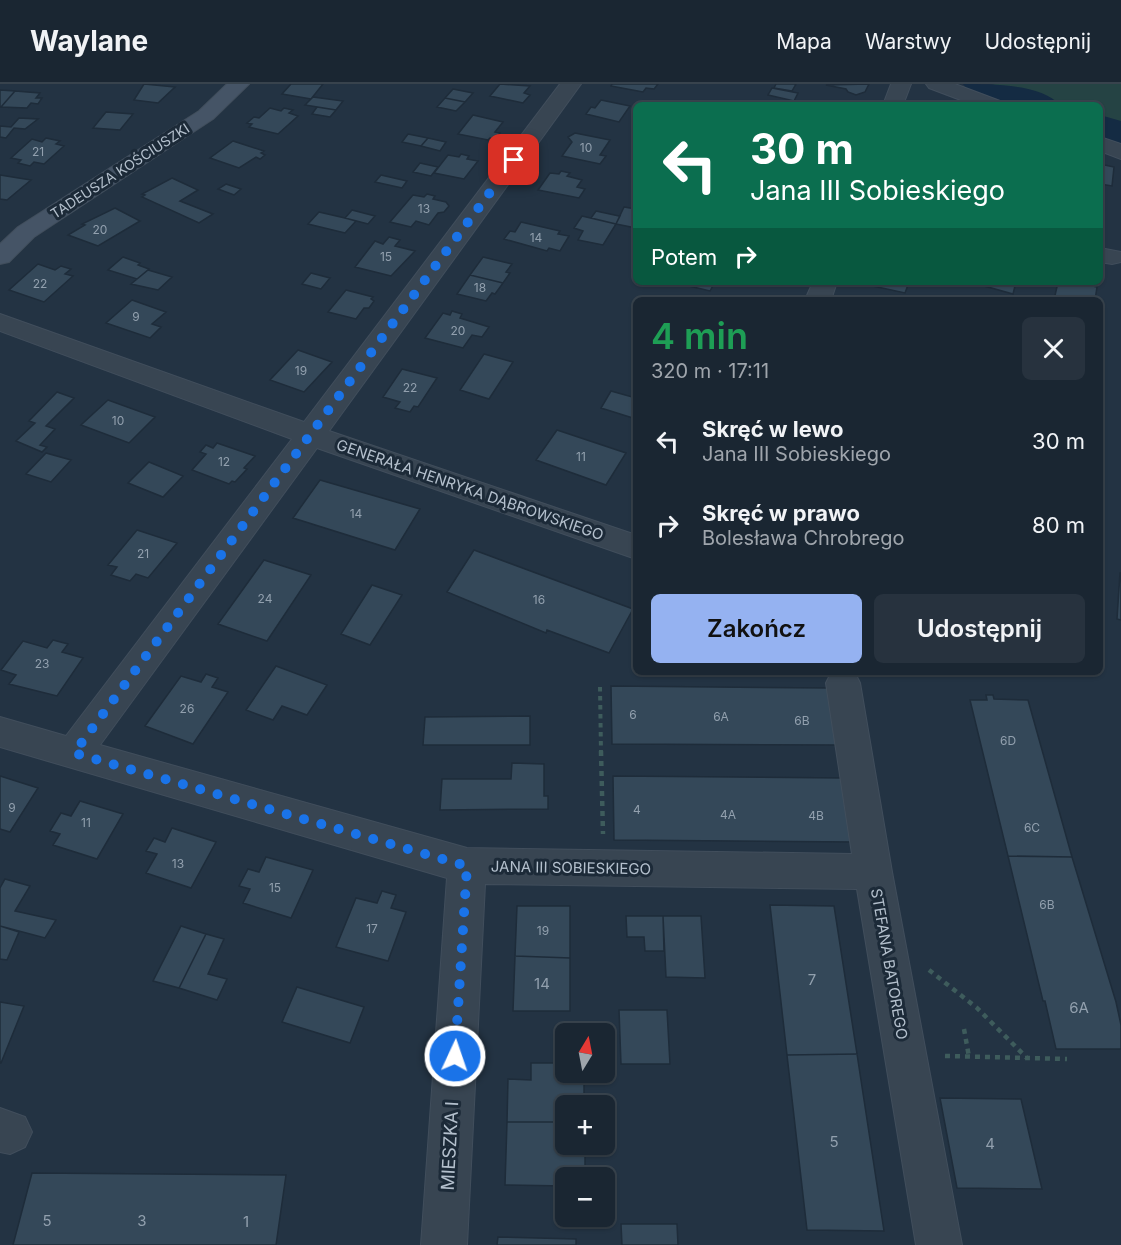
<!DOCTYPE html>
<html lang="pl">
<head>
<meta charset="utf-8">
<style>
	:root { --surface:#1a2632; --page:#27323e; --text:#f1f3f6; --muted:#9fa5ac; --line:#38434d; --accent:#95b2f1 }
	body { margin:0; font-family:Inter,sans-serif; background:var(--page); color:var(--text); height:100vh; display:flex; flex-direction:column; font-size:22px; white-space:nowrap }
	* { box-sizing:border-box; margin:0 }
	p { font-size:20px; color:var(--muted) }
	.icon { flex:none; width:33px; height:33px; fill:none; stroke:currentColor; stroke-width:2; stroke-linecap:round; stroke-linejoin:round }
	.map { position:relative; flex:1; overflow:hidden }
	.drawer { position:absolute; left:633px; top:213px; width:470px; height:378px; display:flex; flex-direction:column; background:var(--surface); border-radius:9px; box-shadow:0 2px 4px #0004,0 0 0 2px var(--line) }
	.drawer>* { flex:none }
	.banner { position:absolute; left:633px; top:18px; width:470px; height:183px; border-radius:9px; box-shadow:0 2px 4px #0004,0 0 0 2px var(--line); background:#0b6e4f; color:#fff; overflow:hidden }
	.needle { width:39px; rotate:10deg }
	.buttons { position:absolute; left:555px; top:939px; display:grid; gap:12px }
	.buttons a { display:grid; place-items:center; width:60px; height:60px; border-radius:9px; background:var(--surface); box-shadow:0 2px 4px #0004,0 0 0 2px var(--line); font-size:30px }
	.pin { position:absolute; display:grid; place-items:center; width:51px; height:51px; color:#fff; margin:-26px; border-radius:12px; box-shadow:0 3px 9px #0006 }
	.me { position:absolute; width:66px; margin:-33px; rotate:3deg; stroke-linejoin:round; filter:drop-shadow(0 0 4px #0008) }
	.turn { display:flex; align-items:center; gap:21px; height:126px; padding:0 18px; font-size:27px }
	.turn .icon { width:78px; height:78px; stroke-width:2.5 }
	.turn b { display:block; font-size:42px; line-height:51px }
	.then { display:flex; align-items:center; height:57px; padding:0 18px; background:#0003; gap:12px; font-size:22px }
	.round { display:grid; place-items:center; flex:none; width:63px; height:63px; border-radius:9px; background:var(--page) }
	.overview { display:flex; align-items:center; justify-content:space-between; height:102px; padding:0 18px }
	h1 { font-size:36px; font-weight:600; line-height:45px; color:#1e9e55 }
	.primary-button { display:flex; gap:12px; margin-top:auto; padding:12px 18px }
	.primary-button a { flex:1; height:69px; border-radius:9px; background:var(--accent); color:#111; font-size:24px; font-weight:600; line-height:69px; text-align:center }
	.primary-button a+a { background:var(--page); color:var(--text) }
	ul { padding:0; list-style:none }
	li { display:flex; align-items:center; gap:18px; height:84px; padding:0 18px }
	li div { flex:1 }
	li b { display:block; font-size:22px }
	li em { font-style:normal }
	header { display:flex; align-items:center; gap:36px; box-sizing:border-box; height:84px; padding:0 30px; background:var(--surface); border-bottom:2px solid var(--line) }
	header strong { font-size:28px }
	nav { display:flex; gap:33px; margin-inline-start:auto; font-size:21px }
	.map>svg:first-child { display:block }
</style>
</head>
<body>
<header>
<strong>Waylane</strong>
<nav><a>Mapa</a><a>Warstwy</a><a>Udostępnij</a></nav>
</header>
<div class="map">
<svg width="1121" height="1161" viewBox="0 0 1121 1161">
	<rect width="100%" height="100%" fill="#233343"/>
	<!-- green -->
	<path fill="#254344" d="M 992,0 L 1121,0 L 1121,47 L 1100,39 L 1100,21 L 1049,21 Z"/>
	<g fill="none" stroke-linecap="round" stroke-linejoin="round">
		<!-- river -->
		<path fill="#142b43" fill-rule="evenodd" d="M 963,0 C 992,0 1042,0 1060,21 C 1031,21 982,27 963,0 Z
			M 1100,31 L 1121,37 L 1121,63 L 1100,57 Z"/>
	</g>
	<!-- building -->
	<path fill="#344859" stroke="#1e2c3a" stroke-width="1.5" d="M 144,0 L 175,3 L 158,19 L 134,16 Z
		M 291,0 L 323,0 L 311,15 L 282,10 Z
		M 500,0 L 530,2 L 524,9 L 530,11 L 523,19 L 490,12 Z
		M 612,0 L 658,0 L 654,5 L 646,4 L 643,8 L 611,2 Z
		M 776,0 L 796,0 L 792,7 L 774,4 Z
		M 869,0 L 865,8 L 856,11 L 848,8 L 846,5 L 826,1 Z
		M 772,4 L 798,9 L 794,17 L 768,11 Z
		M 453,5 L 473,9 L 465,18 L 445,14 Z
		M 0,6 L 15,7 L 1,23 L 0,22 Z
		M 15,7 L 40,9 L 36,14 L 42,14 L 38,20 L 31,19 L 27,24 L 1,23 Z
		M 313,13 L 343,17 L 336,26 L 305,21 Z
		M 445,14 L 465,18 L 456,27 L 437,23 Z
		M 601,16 L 630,22 L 619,38 L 586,30 L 591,23 L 595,24 Z
		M 317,23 L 336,26 L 330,33 L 312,30 Z
		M 270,24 L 281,27 L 284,24 L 293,26 L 289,29 L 298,32 L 278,50 L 249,43 L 252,40 L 247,39 L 254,33 L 259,34 Z
		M 106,28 L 133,30 L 120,46 L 93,44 Z
		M 473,31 L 503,38 L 495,48 L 500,49 L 496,55 L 490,54 L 488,56 L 458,50 Z
		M 19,34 L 38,35 L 25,45 L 14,44 L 6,54 L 0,53 L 0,42 L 11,43 Z
		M 575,49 L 610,56 L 600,71 L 606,72 L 600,80 L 562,72 L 572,58 L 568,53 Z
		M 408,50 L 428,54 L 421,62 L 402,58 Z
		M 46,54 L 60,57 L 56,60 L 64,62 L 44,80 L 34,78 L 30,82 L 18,79 L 21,76 L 11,74 L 32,55 L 42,58 Z
		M 428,54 L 446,58 L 440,67 L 421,62 Z
		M 233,57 L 264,67 L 261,69 L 265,71 L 260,75 L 256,73 L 239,84 L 210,74 Z
		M 461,70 L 469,72 L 467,75 L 478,77 L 464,95 L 434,89 L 448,71 L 459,73 Z
		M 420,79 L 438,83 L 431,92 L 413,88 Z
		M 1100,80 L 1114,83 L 1112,102 L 1100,100 Z
		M 561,87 L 570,89 L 567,92 L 582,96 L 577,103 L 585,105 L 579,114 L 538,106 L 550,89 L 559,90 Z
		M 0,91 L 31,96 L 7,116 L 0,115 Z
		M 381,91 L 407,97 L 402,104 L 375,98 Z
		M 172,94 L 198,106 L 180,117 L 213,130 L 199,139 L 142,113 L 145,111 L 142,110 Z
		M 226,100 L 241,105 L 234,111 L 218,105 Z
		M 427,110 L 435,112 L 433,115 L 446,118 L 449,122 L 444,128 L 438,129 L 429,141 L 416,137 L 411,143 L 390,138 L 413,111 L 424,113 Z
		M 624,123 L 636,125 L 636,144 L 616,140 Z
		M 115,124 L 140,137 L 98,162 L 68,151 L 85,141 L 82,140 Z
		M 352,126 L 375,132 L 368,140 L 345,134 Z
		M 596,127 L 619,132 L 620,132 L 616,140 L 591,134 Z
		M 319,128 L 345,134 L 356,137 L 345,149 L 308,140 Z
		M 582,132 L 616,140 L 603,161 L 578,156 L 583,147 L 574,144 Z
		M 521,138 L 560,147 L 558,150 L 569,152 L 560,167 L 549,164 L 547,167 L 504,155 L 510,147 L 515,148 Z
		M 389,153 L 400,156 L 395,162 L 415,167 L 391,192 L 355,183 L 375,157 L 383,160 Z
		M 123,173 L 140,179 L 138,181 L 149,185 L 137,195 L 108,186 Z
		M 483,173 L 512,180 L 506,188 L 510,189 L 503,199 L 470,191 Z
		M 38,180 L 55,186 L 61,182 L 71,185 L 65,190 L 73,192 L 44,218 L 9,206 Z
		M 148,186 L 172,193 L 158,206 L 131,200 Z
		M 311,189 L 330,194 L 321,205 L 302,200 Z
		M 470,191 L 503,199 L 495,210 L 492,209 L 486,217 L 457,210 Z
		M 672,198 L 715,198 L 710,207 Z
		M 869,198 L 909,198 L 905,209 L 868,201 Z
		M 970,198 L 1016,198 L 1013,210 Z
		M 1058,198 L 1076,198 L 1097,203 L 1095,216 L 1054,216 Z
		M 346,206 L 373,213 L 371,215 L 374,217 L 369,224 L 364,224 L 356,235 L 328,228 Z
		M 132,216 L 166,228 L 152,240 L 161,243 L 150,254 L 106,239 Z
		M 452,227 L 462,230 L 460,234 L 489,243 L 482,253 L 472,251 L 463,264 L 425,254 L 443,229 L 450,231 Z
		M 298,266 L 332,278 L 304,308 L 270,296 Z
		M 484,270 L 513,278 L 489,315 L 460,306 Z
		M 402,285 L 437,294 L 418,323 L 414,322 L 410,328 L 395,324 L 400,318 L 383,313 Z
		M 611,307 L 636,314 L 636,335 L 601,324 Z
		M 57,308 L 74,314 L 46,342 L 55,345 L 40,361 L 47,363 L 42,368 L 16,357 L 35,339 L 29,337 Z
		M 108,316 L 155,333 L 129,359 L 81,341 Z
		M 557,346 L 626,369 L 606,401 L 536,376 Z
		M 217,359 L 255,372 L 244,384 L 247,385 L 235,398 L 232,397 L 229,400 L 192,386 L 206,370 L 200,368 L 206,361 L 213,364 Z
		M 46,369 L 71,376 L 51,398 L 26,390 Z
		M 149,378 L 183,392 L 163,413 L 128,399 Z
		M 320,396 L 420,425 L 395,466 L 293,434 Z
		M 137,446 L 177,459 L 148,494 L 136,490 L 130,497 L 111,491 L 117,483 L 108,481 Z
		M 474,466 L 633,525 L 609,569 L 547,546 L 546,549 L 447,508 Z
		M 264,476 L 311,491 L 267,557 L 218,540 Z
		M 1120,489 L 1121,489 L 1121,536 L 1117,535 Z
		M 372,501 L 402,511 L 370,561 L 341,550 Z
		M 53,556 L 68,560 L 62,568 L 83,574 L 57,612 L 9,600 L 16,591 L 1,586 L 23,557 L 47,564 Z
		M 276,582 L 327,601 L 307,631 L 282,622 L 273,636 L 246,626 Z
		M 206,590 L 218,594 L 212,603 L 228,608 L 193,660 L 145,642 L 181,592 L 201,598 Z
		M 611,602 L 830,604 L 840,661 L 612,660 Z
		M 986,611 L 993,611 L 994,615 L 1028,616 L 1072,773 L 1008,772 L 970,616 L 987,616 Z
		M 530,632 L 530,661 L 423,661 L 425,633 Z
		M 512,679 L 544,680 L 544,712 L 548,712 L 548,725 L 440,726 L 442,695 L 511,695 Z
		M 0,692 L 38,704 L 10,748 L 0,745 Z
		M 613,692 L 844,694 L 855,758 L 614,756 Z
		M 80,717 L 123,730 L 97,775 L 53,761 L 60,750 L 50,747 L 61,729 L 71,732 Z
		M 172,744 L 216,758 L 191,804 L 146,789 L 157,770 L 146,767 L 154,754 L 165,758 Z
		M 1008,772 L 1072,773 L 1116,918 L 1121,941 L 1121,965 L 1056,965 L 1045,917 L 1043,917 Z
		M 266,773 L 313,786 L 291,834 L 243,819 L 250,805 L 239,802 L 248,785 L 259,788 Z
		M 5,795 L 30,802 L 15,827 L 56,836 L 45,854 L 0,842 L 0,804 Z
		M 382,807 L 396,811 L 391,824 L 406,828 L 388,877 L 336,863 L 356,814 L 377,819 Z
		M 770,821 L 834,822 L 857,970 L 787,971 Z
		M 517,822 L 570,822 L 570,874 L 515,872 Z
		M 626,832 L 663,832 L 664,867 L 645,867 L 644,853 L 627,853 Z
		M 663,832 L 701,832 L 705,894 L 666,893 Z
		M 0,842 L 19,848 L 7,876 L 0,875 Z
		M 181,842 L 206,850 L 179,904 L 153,897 Z
		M 206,850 L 224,855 L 208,890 L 227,895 L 217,916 L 179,904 Z
		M 515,872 L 570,874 L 570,927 L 513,927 Z
		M 297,903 L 364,923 L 350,959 L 282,938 Z
		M 0,918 L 24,922 L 1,979 L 0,979 Z
		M 619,926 L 667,926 L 670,980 L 621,980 Z
		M 857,970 L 884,1147 L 807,1146 L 787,971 Z
		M 531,979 L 566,979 L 566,988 L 584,988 L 584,1022 L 566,1022 L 566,1038 L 507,1038 L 508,995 L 531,996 Z
		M 940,1014 L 1021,1015 L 1042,1105 L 957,1104 Z
		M 507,1038 L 566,1038 L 566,1060 L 585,1060 L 585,1094 L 566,1094 L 566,1102 L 505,1101 Z
		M 32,1089 L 286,1091 L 276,1161 L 13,1161 Z
		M 621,1140 L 677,1140 L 678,1161 L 622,1161 Z
		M 498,1153 L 576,1155 L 576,1161 L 497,1161 Z"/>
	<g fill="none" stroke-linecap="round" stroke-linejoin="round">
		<defs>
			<path id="street" d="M 560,0 L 581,0 L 329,347 L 636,451 L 636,475 L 317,364 L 100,661 L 467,764 L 852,770 L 826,599 L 831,589 L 855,589 L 860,599 L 892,788 L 962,1161 L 916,1161 L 857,805 L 485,800 L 467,1161 L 421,1161 L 447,794 L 0,663 L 0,633 L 66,652 L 292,355 L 0,247 L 0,230 L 304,338 Z
				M 891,0 L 911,0 L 903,21 L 883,21 Z
				M 926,0 L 955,0 L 1000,17 L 1003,21 L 974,21 L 929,4 Z
				M 1100,53 L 1121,60 L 1121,75 L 1100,67 Z
				M 1100,164 L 1121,168 L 1121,178 L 1112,180 L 1100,178 Z
				M 813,198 L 837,198 L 831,216 L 805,216 Z
				M 0,1024 L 25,1033 L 32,1048 L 25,1063 L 10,1070 L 0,1068 Z"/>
			<path id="secondary" d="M 227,0 L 249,0 L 213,35 L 34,153 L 9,178 L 0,180 L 0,160 L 18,143 L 199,27 Z"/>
		</defs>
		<!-- street casing -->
		<use href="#street" stroke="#414e5c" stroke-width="2"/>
		<!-- secondary casing -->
		<use href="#secondary" stroke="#414e5c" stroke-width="2"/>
		<!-- path-far1 -->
		<path stroke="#3e5c5c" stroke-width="4" stroke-dasharray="4.5 4.5" stroke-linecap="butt" d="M 600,603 L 601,668"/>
		<!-- path -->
		<path stroke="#3e5c5c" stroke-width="4.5" stroke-dasharray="5 5" stroke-linecap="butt" d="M 601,667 L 603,750
			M 929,886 L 977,924 L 1027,974
			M 964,945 L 969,973
			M 945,972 L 1067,975"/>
		<!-- street -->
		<use href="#street" fill="#384552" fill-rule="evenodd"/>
		<!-- secondary -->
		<use href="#secondary" fill="#455466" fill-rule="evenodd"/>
	</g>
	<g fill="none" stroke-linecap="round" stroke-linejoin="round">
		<!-- route -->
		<path stroke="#1a73e8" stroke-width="10" stroke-dasharray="0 18" d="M 455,972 L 467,782 L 74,669 L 514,76"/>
	</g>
	<g text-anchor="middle" stroke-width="6" stroke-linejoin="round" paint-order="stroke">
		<!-- number labels -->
		<g font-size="12" fill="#92a0ae">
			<text x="586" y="68">10</text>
			<text x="38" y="72">21</text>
			<text x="424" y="129">13</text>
			<text x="100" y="150">20</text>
			<text x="536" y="158">14</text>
			<text x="386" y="177">15</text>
			<text x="40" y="204">22</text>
			<text x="480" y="208">18</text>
			<text x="136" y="237">9</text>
			<text x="458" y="251">20</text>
			<text x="301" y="291">19</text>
			<text x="410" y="308">22</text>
			<text x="118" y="341">10</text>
			<text x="581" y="377">11</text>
			<text x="224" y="382">12</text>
			<text x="356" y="434">14</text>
			<text x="143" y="474">21</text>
			<text x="265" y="519">24</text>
			<text x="539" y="520">16</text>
			<text x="42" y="584">23</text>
			<text x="187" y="629">26</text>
			<text x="633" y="635">6</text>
			<text x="721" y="637">6A</text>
			<text x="802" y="641">6B</text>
			<text x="1008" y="661">6D</text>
			<text x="12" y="728">9</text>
			<text x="637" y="730">4</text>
			<text x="728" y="735">4A</text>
			<text x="816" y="736">4B</text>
			<text x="86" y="743">11</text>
			<text x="1032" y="748">6C</text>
			<text x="178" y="784">13</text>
			<text x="275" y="808">15</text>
			<text x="1047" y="825">6B</text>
			<text x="372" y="849">17</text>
			<text x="543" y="851">19</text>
		</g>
		<!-- far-street labels -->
		<g font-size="14" fill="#b4c0cd" stroke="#1c2a38">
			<text transform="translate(120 87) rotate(-33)" y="5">TADEUSZA KOŚCIUSZKI</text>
		</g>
		<!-- street labels -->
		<g font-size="15" fill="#b4c0cd" stroke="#1c2a38">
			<text transform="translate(470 406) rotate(19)" y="5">GENERAŁA HENRYKA DĄBROWSKIEGO</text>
			<text transform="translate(571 784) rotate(1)" y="5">JANA III SOBIESKIEGO</text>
			<text transform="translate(889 880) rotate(80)" y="5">STEFANA BATOREGO</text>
		</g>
		<!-- near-number labels -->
		<g font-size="15" fill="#92a0ae">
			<text x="812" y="901">7</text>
			<text x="542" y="905">14</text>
			<text x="1079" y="929">6A</text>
			<text x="834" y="1063">5</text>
			<text x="990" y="1065">4</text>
			<text x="47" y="1142">5</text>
			<text x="142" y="1142">3</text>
			<text x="246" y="1143">1</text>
		</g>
		<!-- near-street labels -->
		<g font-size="18" fill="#b4c0cd" stroke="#1c2a38">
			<text transform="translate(450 1062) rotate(-87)" y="6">MIESZKA I</text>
		</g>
	</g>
</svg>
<div class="buttons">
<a><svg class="needle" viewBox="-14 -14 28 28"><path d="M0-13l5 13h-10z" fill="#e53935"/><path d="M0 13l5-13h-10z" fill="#9fa5ac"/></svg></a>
<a>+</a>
<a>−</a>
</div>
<div class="pin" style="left:514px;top:76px;background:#d93025"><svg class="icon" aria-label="arrive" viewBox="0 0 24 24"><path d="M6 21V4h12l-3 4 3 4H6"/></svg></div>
<svg class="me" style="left:455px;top:972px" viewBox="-20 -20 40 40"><circle r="17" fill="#1a73e8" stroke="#fff" stroke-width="3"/><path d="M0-11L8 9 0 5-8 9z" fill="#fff"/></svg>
<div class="banner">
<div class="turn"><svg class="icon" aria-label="left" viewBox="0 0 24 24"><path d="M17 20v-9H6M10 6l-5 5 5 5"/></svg><div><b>30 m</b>Jana III Sobieskiego</div></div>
<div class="then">Potem<svg class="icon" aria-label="right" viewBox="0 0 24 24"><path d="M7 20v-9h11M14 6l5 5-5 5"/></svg></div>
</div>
<section class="drawer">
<div class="overview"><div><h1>4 min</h1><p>320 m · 17:11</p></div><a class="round"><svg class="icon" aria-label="close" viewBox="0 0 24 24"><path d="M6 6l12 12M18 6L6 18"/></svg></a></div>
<ul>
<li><svg class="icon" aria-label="left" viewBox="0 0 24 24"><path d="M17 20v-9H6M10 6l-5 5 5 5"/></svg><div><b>Skręć w lewo</b><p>Jana III Sobieskiego</p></div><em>30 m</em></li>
<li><svg class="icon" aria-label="right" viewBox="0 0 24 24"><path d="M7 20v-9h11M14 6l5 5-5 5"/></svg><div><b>Skręć w prawo</b><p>Bolesława Chrobrego</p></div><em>80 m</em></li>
</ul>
<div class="primary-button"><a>Zakończ</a><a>Udostępnij</a></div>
</section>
</div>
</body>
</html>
